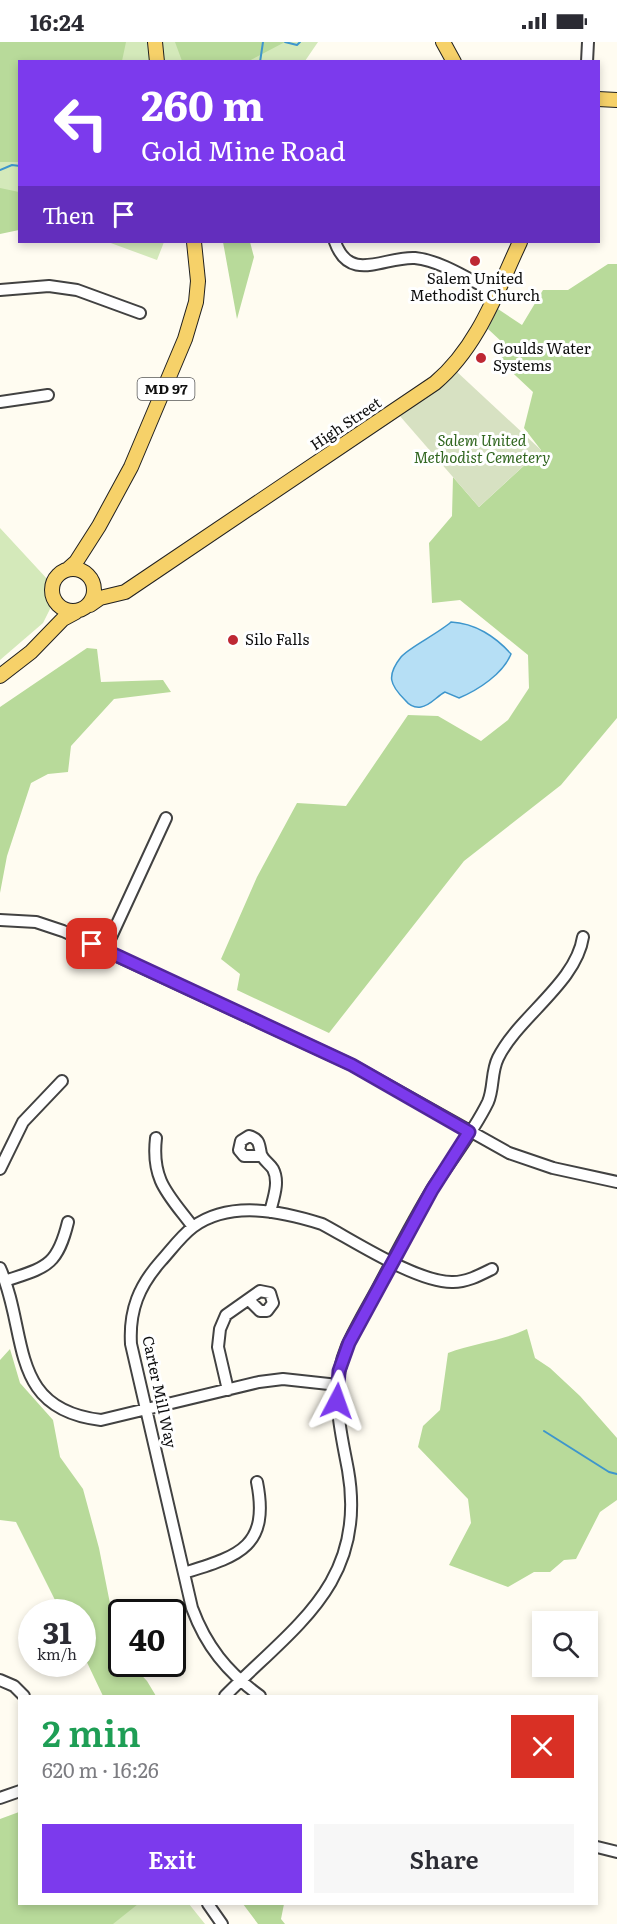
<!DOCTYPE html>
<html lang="en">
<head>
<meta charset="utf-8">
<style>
	:root { --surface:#fff; --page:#f7f7f7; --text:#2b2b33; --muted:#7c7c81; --accent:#7c3aed }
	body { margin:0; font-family:Literata,serif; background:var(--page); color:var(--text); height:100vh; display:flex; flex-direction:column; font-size:22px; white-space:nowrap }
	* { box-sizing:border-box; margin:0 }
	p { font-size:20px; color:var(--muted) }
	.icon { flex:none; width:33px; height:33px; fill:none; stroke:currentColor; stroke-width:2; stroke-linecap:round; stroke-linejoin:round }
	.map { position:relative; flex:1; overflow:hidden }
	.sheet { position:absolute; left:18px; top:1653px; width:580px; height:210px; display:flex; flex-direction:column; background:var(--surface); border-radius:0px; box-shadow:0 3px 9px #0003 }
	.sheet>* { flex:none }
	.hud { position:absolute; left:18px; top:18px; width:582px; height:183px; border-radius:0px; box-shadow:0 3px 9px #0003; background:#7c3aed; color:#fff; overflow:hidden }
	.buttons { position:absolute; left:532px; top:1569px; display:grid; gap:12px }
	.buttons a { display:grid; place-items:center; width:66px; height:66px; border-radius:0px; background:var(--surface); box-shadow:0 3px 9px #0003; font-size:30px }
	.speed { position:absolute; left:18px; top:1557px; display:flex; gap:12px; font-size:30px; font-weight:700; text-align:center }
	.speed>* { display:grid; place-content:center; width:78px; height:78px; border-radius:50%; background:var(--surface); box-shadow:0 3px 9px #0003; line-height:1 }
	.speed small { font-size:15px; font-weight:400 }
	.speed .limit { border:3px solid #111; border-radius:9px; background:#fff; color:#111 }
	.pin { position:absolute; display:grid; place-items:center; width:51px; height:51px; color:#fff; margin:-26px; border-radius:12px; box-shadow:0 3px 9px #0006 }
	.me { position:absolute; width:66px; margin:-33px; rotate:4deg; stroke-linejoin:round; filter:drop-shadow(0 0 4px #0008) }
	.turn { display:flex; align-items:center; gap:21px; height:126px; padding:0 24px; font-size:27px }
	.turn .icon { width:78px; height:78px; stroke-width:2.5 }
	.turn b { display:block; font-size:42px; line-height:51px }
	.then { display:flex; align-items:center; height:57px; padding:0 24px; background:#0003; gap:12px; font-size:22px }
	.round { display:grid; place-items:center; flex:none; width:63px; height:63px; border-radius:0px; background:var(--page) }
	.headline { display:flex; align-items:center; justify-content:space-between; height:102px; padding:0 24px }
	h1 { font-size:36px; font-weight:600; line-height:45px; color:#1e9e55 }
	.action { display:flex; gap:12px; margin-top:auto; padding:12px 24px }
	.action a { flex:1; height:69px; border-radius:0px; background:var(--accent); color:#fff; font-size:24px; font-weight:600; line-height:69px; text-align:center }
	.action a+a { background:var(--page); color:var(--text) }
	.status { display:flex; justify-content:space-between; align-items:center; height:42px; padding:0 30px; background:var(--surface); direction:ltr }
	.status svg { height:16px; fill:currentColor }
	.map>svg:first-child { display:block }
</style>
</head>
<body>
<div class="status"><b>16:24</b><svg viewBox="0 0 49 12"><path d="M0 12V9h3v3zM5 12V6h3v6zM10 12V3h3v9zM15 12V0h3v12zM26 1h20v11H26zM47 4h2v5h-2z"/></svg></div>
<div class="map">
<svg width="617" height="1882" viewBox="0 0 617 1882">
	<rect width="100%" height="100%" fill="#fffcf1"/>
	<!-- green -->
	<path fill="#d4e9ba" d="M 0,0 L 318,0 L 305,19 L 20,20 L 19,185 L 0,186 Z
		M 108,200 L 164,200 L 157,218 Z
		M 0,486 L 49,539 L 50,567 L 43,581 L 0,618 Z
		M 119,1862 L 189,1862 L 205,1882 L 100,1882 Z"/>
	<!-- forest -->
	<path fill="#b8da9a" d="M 0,0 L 126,0 L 122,19 L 20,20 L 19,120 L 0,120 Z
		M 175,0 L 285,0 L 249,19 L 182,19 Z
		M 0,146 L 19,150 L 19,188 L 0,192 Z
		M 223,200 L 250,200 L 254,215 L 237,277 Z
		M 608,222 L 617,222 L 617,676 L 561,743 L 464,819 L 329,991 L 237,948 L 240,932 L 221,917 L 257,835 L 297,761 L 346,764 L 408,673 L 438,674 L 481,699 L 508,678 L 529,646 L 528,613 L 460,558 L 432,561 L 429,501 L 452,474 L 453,435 L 479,465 L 541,408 L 524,386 L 533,350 L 501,320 L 503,301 L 488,287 L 498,267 L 522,283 L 543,248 L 568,248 Z
		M 87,606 L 97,607 L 101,640 L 163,638 L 171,650 L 114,657 L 71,704 L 68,730 L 48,732 L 31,741 L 7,814 L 0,851 L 0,665 Z
		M 527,1287 L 535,1316 L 550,1326 L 580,1354 L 617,1396 L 617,1458 L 600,1470 L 576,1517 L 564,1518 L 550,1530 L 534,1530 L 508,1545 L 449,1523 L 471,1481 L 468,1457 L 418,1405 L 423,1384 L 440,1368 L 448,1311 C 474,1301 502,1299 527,1287 Z
		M 10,1307 L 20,1341 L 53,1378 L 60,1415 L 83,1447 L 99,1506 L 122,1622 L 131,1622 L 147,1639 L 156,1654 L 103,1654 L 83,1612 L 82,1570 L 61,1570 L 16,1480 L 0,1478 L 0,1318 Z
		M 19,1770 L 20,1862 L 138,1862 L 113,1882 L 0,1882 L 0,1777 Z
		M 243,1862 L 284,1862 L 281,1877 L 285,1882 L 258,1882 Z"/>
	<!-- cemetery -->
	<path fill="#d7e1c2" d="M 456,329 L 541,408 L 479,465 L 399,373 Z"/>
	<!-- water -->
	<path fill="#b6dff5" stroke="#3e96cc" stroke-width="1.5" d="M 451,580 C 475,581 496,595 511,612 C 503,632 478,648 459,656 L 445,650 C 437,654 430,664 421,665 C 414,666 409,663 405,658 C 390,643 386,634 401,615 C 408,606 439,591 451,580 Z"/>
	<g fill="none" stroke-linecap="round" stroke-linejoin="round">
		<!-- stream -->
		<path stroke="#3e96cc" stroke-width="2" d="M 285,0 L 297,3 L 300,0
			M 260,20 L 263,0
			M 0,128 L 12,123 L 20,124
			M 544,1389 L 609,1430 L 617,1432"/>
		<defs>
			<path id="minor" d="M 587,20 L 588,0
				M 335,200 C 350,242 385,214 415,216 C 443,219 471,239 496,251
				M 0,248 L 49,244 L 77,248 L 140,271
				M 0,360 L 48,353
				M 0,878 L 36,880 L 63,889 L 352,1023 L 509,1111 L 553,1126 L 617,1140
				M 105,908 L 166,776
				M 156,1096 C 151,1139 169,1153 193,1185
				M 261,1114 L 244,1114 L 239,1108 L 241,1099 L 249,1094 C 260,1097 259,1103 261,1112 C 263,1118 270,1122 273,1127 C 280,1140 273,1157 270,1170
				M 0,1127 L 23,1080 L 62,1039
				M 0,1226 C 29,1292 7,1367 101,1378 L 259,1340 L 283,1337 L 338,1343
				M 5,1239 C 46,1225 57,1225 68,1180
				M 228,1348 L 218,1305 L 220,1287 L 226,1273 L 260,1249 L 270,1251 L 273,1261 L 267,1269 L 260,1269 L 249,1258
				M 184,1531 C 238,1514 270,1506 257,1440
				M 0,1638 L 14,1644 L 24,1654
				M 225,1654 C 293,1585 368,1541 348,1428 C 340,1385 329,1347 347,1304 C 357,1282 370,1261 381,1240 C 398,1208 415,1175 434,1144 C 452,1117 474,1089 488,1060 C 494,1046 491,1030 498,1016 C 518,975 576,941 583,895
				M 260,1654 C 227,1630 206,1604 192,1566 L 131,1302 C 129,1268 139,1244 161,1219 C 171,1208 181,1194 193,1185 C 230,1158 281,1169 322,1182 C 354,1199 418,1241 453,1240 C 467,1240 480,1233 492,1227
				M 0,1756 L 20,1749
				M 597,1805 L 617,1810
				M 208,1862 L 222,1882"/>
			<path id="major" d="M 155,0 L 157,20
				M 443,0 L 454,20
				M 598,57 L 617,58
				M52 548a21 21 0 1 1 42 0a21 21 0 1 1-42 0Z
				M 67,528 L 76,520 L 99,484 L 131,425 L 185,297 L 196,260 L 198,239 L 194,200
				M 90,563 L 100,556 L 125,550 L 435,341 C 478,305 497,249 520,200
				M 0,634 L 31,610 L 63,577 L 76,570"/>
		</defs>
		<!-- minor casing -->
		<use href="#minor" stroke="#424242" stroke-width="14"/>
		<!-- major casing -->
		<use href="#major" stroke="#202020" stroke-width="16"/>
		<!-- minor -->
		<use href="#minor" stroke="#fff" stroke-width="10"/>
		<!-- major -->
		<use href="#major" stroke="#f6d169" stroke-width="14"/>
	</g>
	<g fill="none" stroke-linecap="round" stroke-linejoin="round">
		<defs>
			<path id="route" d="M 92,902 L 352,1023 L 469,1090 L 432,1148 L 349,1301 L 339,1329 L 337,1359"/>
		</defs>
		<!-- route casing -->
		<use href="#route" stroke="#51269a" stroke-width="15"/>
		<!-- route -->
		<use href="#route" stroke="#7c3aed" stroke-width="10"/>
	</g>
	<!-- markers -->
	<g fill="#be2833" stroke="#fff" stroke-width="2">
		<circle cx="475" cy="219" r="6"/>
		<circle cx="481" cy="316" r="6"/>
		<circle cx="233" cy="598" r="6"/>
	</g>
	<g text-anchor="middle" stroke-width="6" stroke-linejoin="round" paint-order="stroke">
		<!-- shield labels -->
		<rect fill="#fff" stroke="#575757" stroke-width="1.5" x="137.5" y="336" width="57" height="22" rx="4.5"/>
		<g font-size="14" font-weight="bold" fill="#0f0f0f">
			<text x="166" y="352">MD 97</text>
		</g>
		<!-- poi labels -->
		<g font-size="15" fill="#0f0f0f" stroke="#fff" text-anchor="start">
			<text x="475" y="242" text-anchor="middle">Salem United<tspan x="475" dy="17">Methodist Church</tspan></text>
			<text x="493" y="312">Goulds Water<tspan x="493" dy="17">Systems</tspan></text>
			<text x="245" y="603">Silo Falls</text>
		</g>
		<!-- street labels -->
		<g font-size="15" fill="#0f0f0f" stroke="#fff">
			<text transform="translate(346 382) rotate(-34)" y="5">High Street</text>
			<text transform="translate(159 1350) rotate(78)" y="5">Carter Mill Way</text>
		</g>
		<!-- park labels -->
		<g font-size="15" font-style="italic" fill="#30661f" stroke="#fff">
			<text x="482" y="404">Salem United<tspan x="482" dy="17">Methodist Cemetery</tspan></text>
		</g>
	</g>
</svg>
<div class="buttons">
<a><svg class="icon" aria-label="search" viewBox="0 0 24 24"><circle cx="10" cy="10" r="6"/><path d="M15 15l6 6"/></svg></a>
</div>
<div class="speed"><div>31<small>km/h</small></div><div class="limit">40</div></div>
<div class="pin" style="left:92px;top:902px;background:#d93025"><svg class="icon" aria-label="arrive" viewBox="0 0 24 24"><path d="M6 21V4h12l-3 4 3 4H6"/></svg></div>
<svg class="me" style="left:337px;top:1359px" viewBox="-20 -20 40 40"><path d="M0-17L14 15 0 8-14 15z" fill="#7c3aed" stroke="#fff" stroke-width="4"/></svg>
<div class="hud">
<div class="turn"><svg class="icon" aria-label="left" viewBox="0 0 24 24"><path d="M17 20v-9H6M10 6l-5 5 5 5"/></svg><div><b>260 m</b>Gold Mine Road</div></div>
<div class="then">Then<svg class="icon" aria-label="arrive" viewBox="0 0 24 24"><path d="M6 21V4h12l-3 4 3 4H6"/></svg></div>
</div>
<section class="sheet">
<div class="headline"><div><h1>2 min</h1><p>620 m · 16:26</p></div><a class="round" style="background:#d93025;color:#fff"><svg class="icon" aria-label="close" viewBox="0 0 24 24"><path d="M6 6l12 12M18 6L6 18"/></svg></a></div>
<div class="action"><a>Exit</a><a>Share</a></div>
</section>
</div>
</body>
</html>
